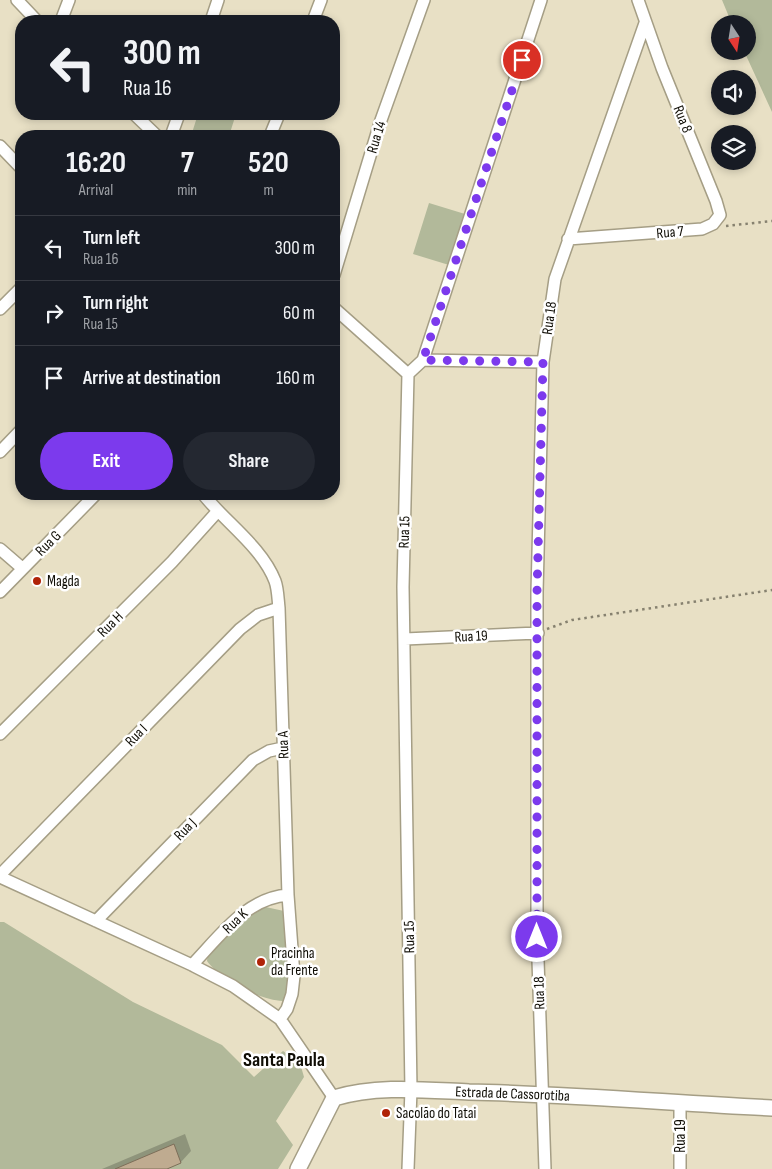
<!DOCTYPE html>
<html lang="en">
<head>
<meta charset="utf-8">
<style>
	:root { --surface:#171b24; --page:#242831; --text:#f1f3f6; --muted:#9ea1a6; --line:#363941; --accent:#7c3aed }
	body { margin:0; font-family:"Sofia Sans Condensed",sans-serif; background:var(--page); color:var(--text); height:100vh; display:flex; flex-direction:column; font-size:19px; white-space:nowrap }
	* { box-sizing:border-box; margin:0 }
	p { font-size:16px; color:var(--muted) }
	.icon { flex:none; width:28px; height:28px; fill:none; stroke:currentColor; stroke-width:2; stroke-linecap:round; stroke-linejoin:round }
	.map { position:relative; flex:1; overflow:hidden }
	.side { position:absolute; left:15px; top:130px; width:325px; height:370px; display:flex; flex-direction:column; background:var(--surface); border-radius:20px; box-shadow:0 2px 8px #0003 }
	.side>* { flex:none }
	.guide { position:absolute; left:15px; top:15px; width:325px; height:105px; border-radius:20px; box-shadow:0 2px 8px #0003; background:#171b24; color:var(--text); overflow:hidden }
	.needle { width:32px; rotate:168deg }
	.controls { position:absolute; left:711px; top:15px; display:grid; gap:10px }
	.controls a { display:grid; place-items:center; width:45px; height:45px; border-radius:50%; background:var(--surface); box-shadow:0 2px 8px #0003; font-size:25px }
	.pin { position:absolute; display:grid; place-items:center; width:42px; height:42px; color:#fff; margin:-21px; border:2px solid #fff; border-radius:50%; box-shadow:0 1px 5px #0007 }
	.me { position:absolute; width:55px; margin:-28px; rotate:0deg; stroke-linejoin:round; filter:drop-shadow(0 0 4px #0008) }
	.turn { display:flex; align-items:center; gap:18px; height:105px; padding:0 25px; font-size:22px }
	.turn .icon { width:65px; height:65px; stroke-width:2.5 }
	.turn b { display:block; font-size:35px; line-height:42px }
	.eta { display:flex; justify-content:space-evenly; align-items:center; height:85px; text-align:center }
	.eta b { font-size:30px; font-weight:700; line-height:35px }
	.cta { display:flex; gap:10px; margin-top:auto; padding:10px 25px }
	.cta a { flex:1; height:58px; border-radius:30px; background:var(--accent); color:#fff; font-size:20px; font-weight:700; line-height:58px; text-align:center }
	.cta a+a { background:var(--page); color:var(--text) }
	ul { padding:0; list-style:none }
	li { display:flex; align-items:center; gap:15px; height:65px; padding:0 25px; border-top:1px solid var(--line) }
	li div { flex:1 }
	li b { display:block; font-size:19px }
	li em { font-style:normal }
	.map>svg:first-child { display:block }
</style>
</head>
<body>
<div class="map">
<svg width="772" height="1169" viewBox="0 0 772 1169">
	<rect width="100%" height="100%" fill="#e8e0c5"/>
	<!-- green -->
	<path fill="#b2b99a" d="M 722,0 L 772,0 L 772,112 L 744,51 L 748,51 L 748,24 L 732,24 Z
		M 198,114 L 236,114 L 229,136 L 191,136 Z
		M 429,203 L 465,214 L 449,265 L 413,254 Z
		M 261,906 L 284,911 L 291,990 L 283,1001 C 259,1000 221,980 207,961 L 208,952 Z
		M 0,922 L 4,922 L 133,1002 L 222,1045 L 254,1077 L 283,1051 L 300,1063 L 304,1077 L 276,1121 L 293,1145 L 278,1169 L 0,1169 Z"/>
	<!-- shadow -->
	<path fill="#0003" d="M 185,1134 L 191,1151 L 181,1162 L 163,1169 L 102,1169 Z"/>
	<!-- building -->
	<path fill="#bfab90" stroke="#7d6e59" d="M 174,1144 L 181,1163 L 167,1169 L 115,1169 Z"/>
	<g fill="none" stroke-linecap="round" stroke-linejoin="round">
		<defs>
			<path id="minor" d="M 17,0 L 37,21
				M 61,21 L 69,0
				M 211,21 L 218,0
				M 313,21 L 321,0
				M 134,114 L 157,136
				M 171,136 L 179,114
				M 270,136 L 279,114
				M 0,146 L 21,168
				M 568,239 L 702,229 L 713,224 L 720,215 L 716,201 L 662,68 L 638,0
				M 334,275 L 380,123 L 424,0
				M 334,308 L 408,374
				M 0,309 L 21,288
				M 423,360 L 543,362
				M 0,452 L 21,430
				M 203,494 C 225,522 262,547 275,581 C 278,589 278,600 279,608 L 288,895 L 294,976 L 292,994 L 287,1009 L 280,1019
				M 0,549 L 22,568
				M 0,592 L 96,494
				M 405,639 L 538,633
				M 0,734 L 172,562 L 217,512
				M 0,875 L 240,629 L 258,615 L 279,608
				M 0,877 L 192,965 L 233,986 L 280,1019 L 334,1098
				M 96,921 L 253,760 L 269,751 L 283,748
				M 192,965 C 220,936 246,898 288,895
				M 680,1103 L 680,1169
				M 408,1169 L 411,1090 L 403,587 L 408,374 L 423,360 L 541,0
				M 545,1169 L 537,930 L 537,592 L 543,362 L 555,279 L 645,23"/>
			<g id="secondary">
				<path id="s1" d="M 298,1169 L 334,1098 C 377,1085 424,1090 469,1092 C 570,1094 671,1103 772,1108"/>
			</g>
		</defs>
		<!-- minor casing -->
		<use href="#minor" stroke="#a59e85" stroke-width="14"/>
		<!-- secondary casing -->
		<use href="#secondary" stroke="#a59e85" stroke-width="18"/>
		<!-- path -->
		<path stroke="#86816f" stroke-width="2.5" stroke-dasharray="2.5 4" stroke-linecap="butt" d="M 726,226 L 772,221
			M 547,629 L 572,620 L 772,590"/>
		<!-- minor -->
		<use href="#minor" stroke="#fff" stroke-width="11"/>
		<!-- secondary -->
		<use href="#secondary" stroke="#fff" stroke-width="15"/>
	</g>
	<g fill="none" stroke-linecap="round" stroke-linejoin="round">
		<!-- route -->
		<path stroke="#7c3aed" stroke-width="9" stroke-dasharray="0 16.2" d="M 522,60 L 423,360 L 543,362 L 537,592 L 537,937"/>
	</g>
	<!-- markers -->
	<g fill="#b02308" stroke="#fff" stroke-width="2">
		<circle cx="37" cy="581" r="5"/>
		<circle cx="261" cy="962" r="5"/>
		<circle cx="386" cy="1113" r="5"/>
	</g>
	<g text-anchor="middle" stroke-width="5" stroke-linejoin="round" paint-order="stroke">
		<!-- street labels -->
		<g font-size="15" fill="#0f0d05" stroke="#fff">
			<text transform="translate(683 119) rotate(68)" y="5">Rua 8</text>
			<text transform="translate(376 137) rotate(-73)" y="5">Rua 14</text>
			<text transform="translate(670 232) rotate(-5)" y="5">Rua 7</text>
			<text transform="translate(549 318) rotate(-82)" y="5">Rua 18</text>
			<text transform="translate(404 532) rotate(-88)" y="5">Rua 15</text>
			<text transform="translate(48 543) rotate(-45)" y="5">Rua G</text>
			<text transform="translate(110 624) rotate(-45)" y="5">Rua H</text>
			<text transform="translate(471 636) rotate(-3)" y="5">Rua 19</text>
			<text transform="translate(136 735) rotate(-46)" y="5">Rua I</text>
			<text transform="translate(283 745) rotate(-92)" y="5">Rua A</text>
			<text transform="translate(185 829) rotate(-46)" y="5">Rua J</text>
			<text transform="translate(235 921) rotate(-44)" y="5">Rua K</text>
			<text transform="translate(409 937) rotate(-91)" y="5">Rua 15</text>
			<text transform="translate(539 993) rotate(-92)" y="5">Rua 18</text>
			<text dy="5" stroke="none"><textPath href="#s1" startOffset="259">Estrada de Cassorotiba</textPath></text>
			<text transform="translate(680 1136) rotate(-90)" y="5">Rua 19</text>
		</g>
		<!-- poi labels -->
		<g font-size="15" fill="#0f0d05" stroke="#fff" text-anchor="start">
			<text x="47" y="586">Magda</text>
			<text x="271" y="958">Pracinha<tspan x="271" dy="17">da Frente</tspan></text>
			<text x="396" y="1118">Sacolão do Tatai</text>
		</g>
		<!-- district labels -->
		<g font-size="20" font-weight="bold" fill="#0f0d05" stroke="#fff">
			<text x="284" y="1066">Santa Paula</text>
		</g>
	</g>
</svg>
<div class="controls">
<a><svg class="needle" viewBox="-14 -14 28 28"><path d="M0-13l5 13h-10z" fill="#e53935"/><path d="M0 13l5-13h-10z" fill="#9ea1a6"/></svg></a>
<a><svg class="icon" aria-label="sound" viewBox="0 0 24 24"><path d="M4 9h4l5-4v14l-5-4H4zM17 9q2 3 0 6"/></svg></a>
<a><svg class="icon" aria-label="layers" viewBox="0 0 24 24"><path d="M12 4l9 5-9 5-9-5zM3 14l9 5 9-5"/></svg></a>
</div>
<div class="pin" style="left:522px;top:60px;background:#d93025"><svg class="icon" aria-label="arrive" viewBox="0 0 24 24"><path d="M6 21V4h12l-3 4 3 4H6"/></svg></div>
<svg class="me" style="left:537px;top:937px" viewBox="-20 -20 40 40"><circle r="17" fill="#7c3aed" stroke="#fff" stroke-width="3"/><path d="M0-11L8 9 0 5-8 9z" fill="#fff"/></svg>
<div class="guide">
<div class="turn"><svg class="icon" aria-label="left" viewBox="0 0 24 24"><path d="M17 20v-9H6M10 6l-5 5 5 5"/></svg><div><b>300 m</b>Rua 16</div></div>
</div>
<section class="side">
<div class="eta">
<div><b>16:20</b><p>Arrival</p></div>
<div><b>7</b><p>min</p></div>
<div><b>520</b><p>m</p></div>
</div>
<ul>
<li><svg class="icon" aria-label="left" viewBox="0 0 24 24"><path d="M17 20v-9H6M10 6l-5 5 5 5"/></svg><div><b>Turn left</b><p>Rua 16</p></div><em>300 m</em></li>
<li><svg class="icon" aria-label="right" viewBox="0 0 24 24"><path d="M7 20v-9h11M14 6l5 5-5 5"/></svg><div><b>Turn right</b><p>Rua 15</p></div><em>60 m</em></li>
<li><svg class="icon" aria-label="arrive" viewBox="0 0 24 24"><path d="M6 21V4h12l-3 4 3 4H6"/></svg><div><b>Arrive at destination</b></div><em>160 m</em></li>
</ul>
<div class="cta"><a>Exit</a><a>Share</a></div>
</section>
</div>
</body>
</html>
